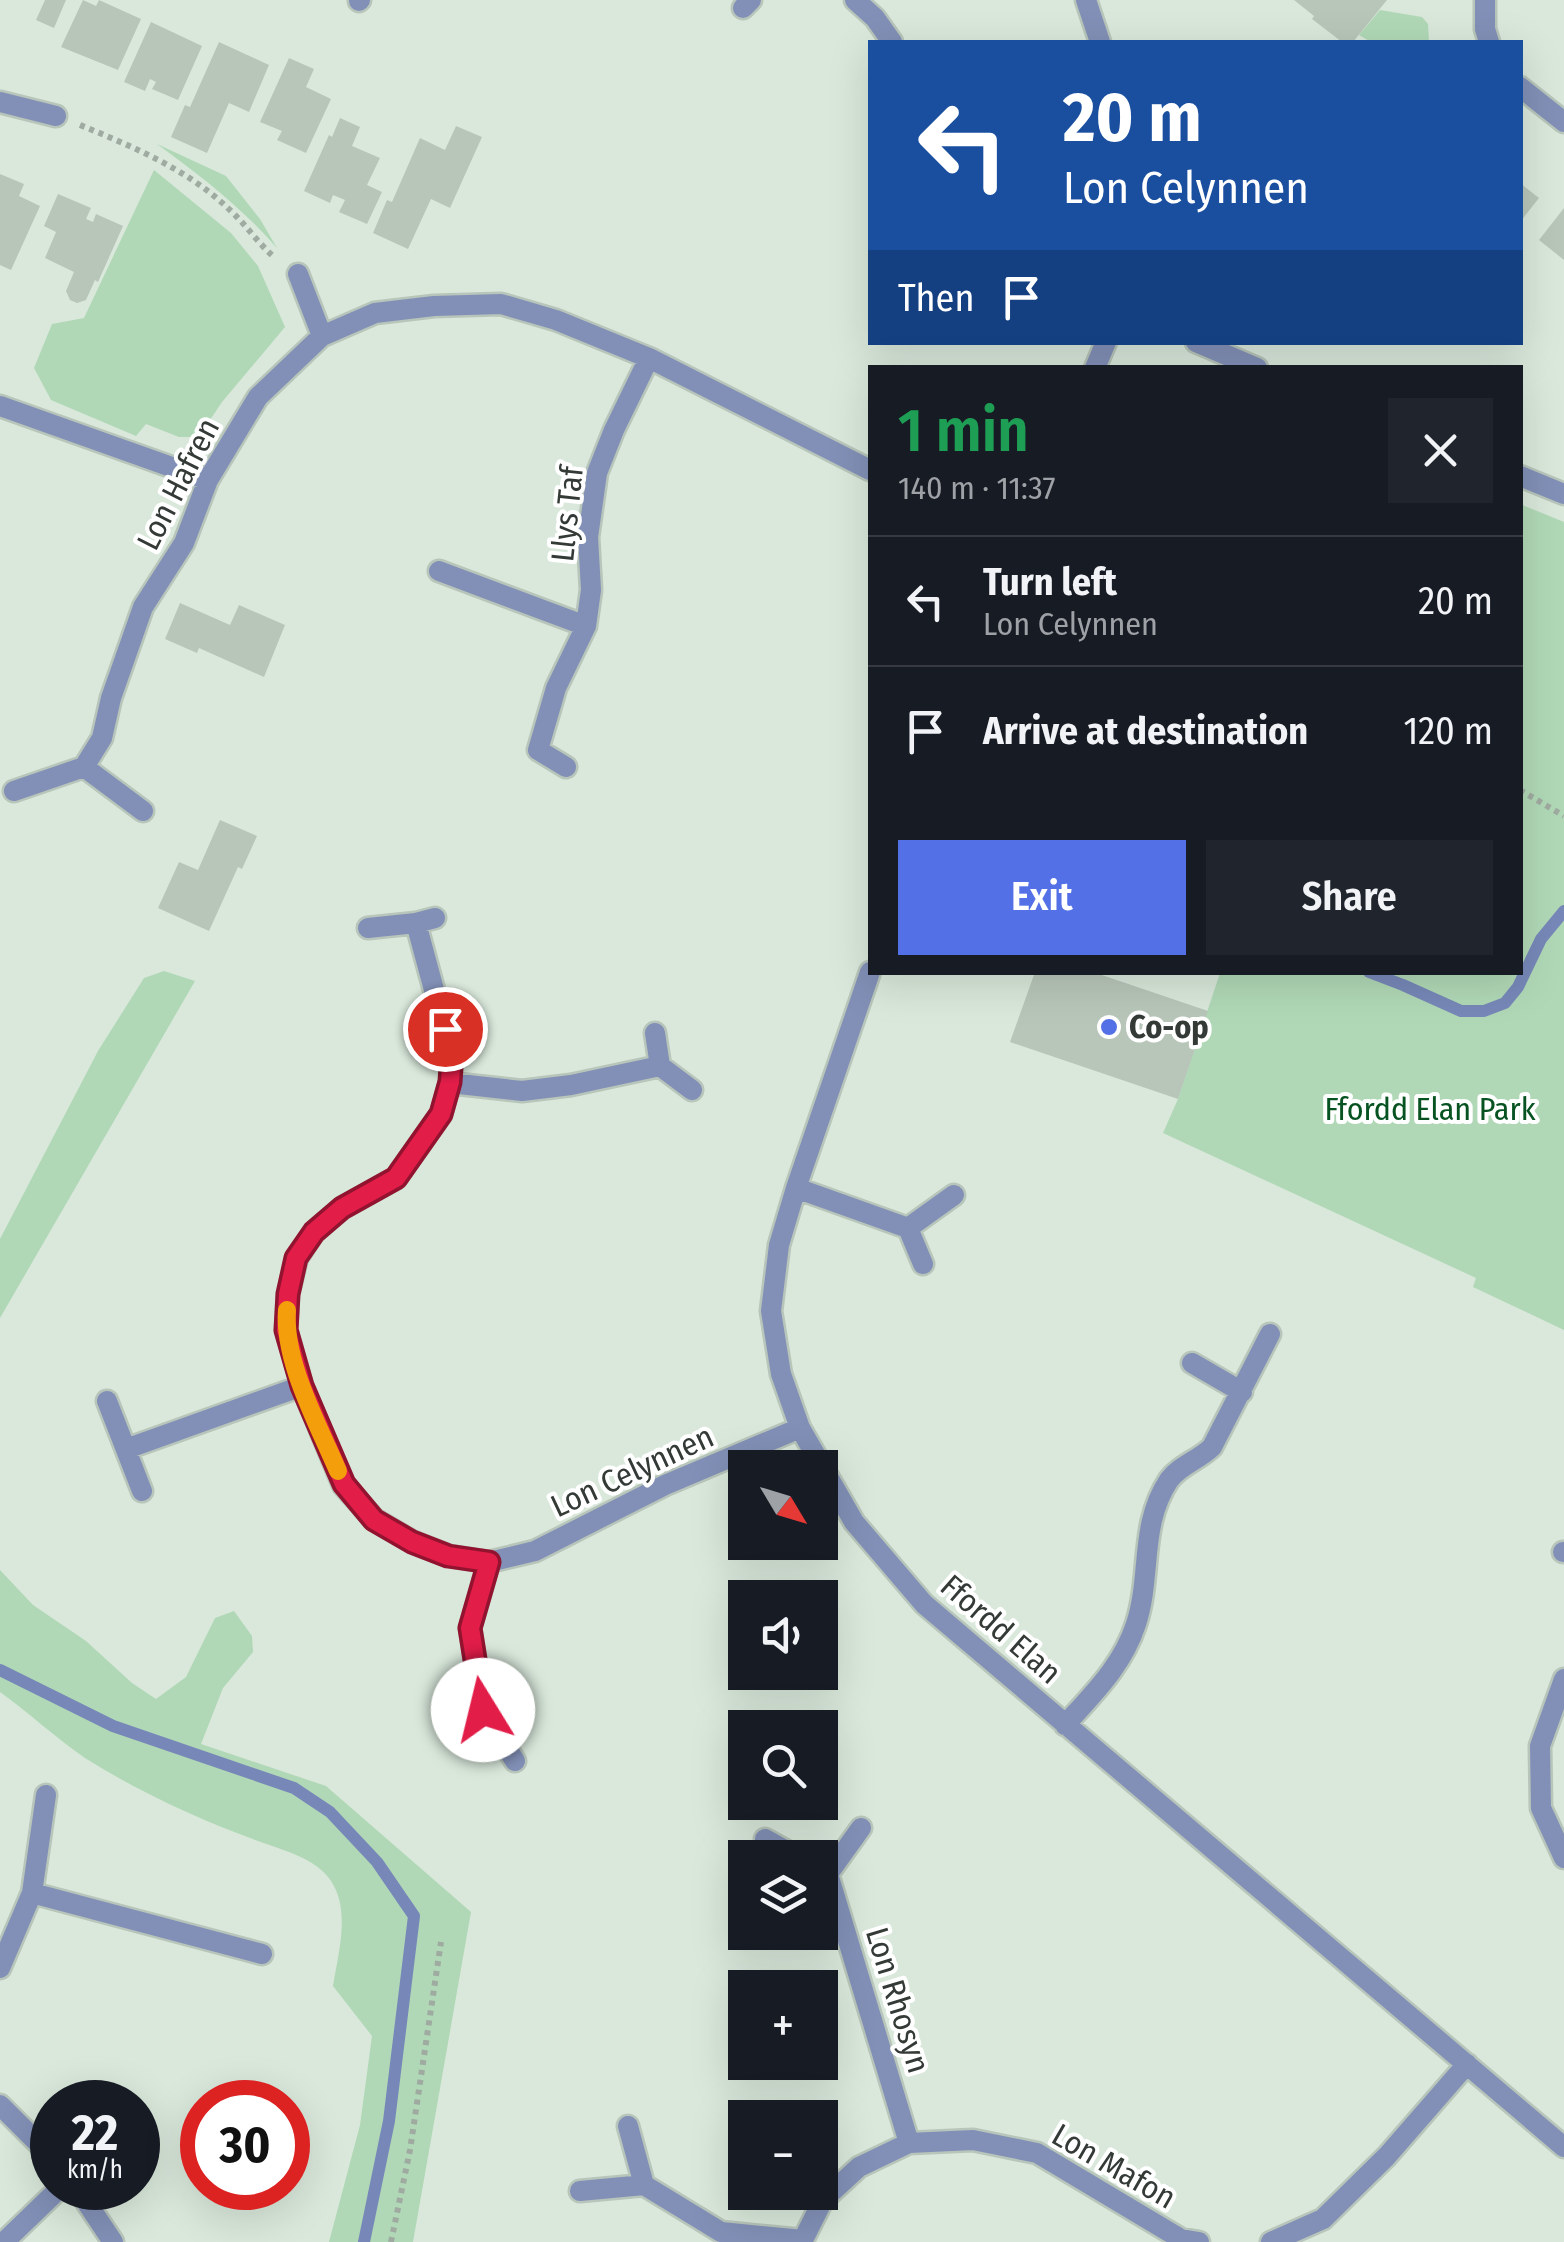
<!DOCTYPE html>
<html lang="en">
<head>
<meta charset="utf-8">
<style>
	:root { --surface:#171b24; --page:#20242c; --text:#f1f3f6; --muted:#9ea1a6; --line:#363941; --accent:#5370e6 }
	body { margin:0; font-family:"Fira Sans Condensed",sans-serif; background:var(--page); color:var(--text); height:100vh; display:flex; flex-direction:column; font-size:38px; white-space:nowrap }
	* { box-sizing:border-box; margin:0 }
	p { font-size:32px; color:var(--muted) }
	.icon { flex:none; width:55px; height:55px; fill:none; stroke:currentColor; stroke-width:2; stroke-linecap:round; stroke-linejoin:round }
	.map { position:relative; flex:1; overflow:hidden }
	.details { position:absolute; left:868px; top:365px; width:655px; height:610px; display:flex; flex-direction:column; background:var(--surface); border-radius:0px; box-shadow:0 10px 40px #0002 }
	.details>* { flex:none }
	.hud { position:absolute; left:868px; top:40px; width:655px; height:305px; border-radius:0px; box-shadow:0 10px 40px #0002; background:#1a4fa0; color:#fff; overflow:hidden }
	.needle { width:65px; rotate:128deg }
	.tools { position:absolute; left:728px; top:1450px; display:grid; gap:20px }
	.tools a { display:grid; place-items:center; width:110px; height:110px; border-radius:0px; background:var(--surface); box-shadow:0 10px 40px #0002; font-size:50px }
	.speed { position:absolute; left:30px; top:2080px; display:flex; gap:20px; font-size:50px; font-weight:700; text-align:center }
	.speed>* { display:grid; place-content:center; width:130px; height:130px; border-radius:50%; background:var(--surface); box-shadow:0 10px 40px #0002; line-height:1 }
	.speed small { font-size:25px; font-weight:400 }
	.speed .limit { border:15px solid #d22; background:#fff; color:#111 }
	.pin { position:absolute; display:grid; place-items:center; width:85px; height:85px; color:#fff; margin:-42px; border:5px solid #fff; border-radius:50%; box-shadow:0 2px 10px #0007 }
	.me { position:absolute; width:110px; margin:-55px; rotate:351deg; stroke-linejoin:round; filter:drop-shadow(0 0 8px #0008) }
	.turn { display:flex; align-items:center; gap:35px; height:210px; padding:0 30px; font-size:45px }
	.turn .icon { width:130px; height:130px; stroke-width:2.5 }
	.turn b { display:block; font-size:70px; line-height:85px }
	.then { display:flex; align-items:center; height:95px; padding:0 30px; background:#0003; gap:20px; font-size:38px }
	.round { display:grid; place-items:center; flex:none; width:105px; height:105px; border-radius:0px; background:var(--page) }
	.head { display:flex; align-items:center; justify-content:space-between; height:170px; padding:0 30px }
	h1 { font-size:60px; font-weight:600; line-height:75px; color:#1e9e55 }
	.action { display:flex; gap:20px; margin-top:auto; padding:20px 30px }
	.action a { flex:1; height:115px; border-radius:0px; background:var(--accent); color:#fff; font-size:40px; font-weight:600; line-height:115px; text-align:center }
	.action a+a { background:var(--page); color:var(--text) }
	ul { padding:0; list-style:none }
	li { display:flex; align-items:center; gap:30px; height:130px; padding:0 30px; border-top:2px solid var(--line) }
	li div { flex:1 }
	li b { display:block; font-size:38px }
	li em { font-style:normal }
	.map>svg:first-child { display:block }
</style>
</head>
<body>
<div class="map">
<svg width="1564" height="2242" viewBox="0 0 1564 2242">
	<rect width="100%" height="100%" fill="#d9e8db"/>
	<!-- green -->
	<path fill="#b0d8b6" d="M 1380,10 L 1422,17 L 1428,24 L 1429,42 L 1371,42 L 1359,35 Z
		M 157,144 L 226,176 L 260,219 L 277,248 C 241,207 201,176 157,144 Z
		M 154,170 L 231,233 L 258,266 L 285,327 L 222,402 L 204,429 L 192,437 L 179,437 L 146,424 L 136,436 L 51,400 L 34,368 L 52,324 L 84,318 Z
		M 1520,504 L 1564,522 L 1564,1330 L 1473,1287 L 1476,1278 L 1163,1133 L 1178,1099 L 1220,973 L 1520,972 Z
		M 164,971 L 195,981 L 0,1318 L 0,1239 L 98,1051 L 144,978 Z
		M 0,1570 L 33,1605 L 86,1641 L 132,1683 L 156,1699 L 186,1677 L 215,1618 L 234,1611 L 252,1636 L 253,1652 L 223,1688 L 201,1744 L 326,1786 L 471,1912 L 413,2242 L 329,2242 L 360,2125 L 372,2036 L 333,1986 C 338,1954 351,1911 331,1881 C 316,1858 282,1850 258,1841 C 198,1819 139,1792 85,1758 C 56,1738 29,1713 0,1692 Z"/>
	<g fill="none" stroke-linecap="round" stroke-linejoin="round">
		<!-- stream -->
		<path stroke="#7788b8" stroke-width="12" d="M 1369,972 L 1403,985 L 1461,1011 L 1484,1011 L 1505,1003 L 1518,987 L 1541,939 L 1564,911
			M 0,1670 L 113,1726 L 294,1788 L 330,1812 L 377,1862 L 414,1916 L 389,2121 L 364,2242"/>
	</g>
	<!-- building -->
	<path fill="#b8c6b9" d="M 45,0 L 66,0 L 54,28 L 36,20 Z
		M 83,0 L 96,6 L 99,0 L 141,19 L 118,70 L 61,47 Z
		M 1294,0 L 1387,0 L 1353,42 L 1342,42 L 1312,19 L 1314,16 Z
		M 151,22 L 202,46 L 178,100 L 152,89 L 156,82 L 150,79 L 145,91 L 124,82 Z
		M 219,42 L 269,65 L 249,112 L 229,103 L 207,153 L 171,137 L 185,105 L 190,107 Z
		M 289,58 L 314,69 L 306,87 L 331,99 L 306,153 L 277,140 L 282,131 L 260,122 Z
		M 340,118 L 360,127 L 352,146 L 380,158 L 367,185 L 382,192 L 367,224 L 339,212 L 345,200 L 333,195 L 330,203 L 304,191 L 329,135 L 332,137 Z
		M 456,126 L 482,137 L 450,208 L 431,199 L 408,249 L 373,233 L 387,200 L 392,202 L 420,138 L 445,150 Z
		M 0,174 L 24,184 L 19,196 L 40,206 L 11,270 L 0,265 Z
		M 1520,183 L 1539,198 L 1520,222 Z
		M 58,194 L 91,208 L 86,219 L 93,222 L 96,214 L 123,226 L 98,282 L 95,280 L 86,300 L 77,303 L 70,300 L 66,291 L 74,272 L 45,258 L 56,232 L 44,226 Z
		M 1564,208 L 1564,260 L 1539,240 Z
		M 180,603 L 230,625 L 239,605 L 285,625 L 264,677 L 199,648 L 197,653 L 165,639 Z
		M 220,820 L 257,836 L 242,869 L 238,867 L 209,931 L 158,908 L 179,862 L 198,870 Z
		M 1035,972 L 1093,972 L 1208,1011 L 1178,1099 L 1010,1042 Z"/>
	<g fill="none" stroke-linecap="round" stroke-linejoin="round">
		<defs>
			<path id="street" d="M 855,0 L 875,18 L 892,42
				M 1086,0 L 1100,42
				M 1485,0 L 1485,29 L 1489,42
				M 359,1 L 360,0
				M 743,8 L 751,0
				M 1520,87 L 1564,122
				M 0,102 L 56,116
				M 298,274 L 322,336
				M 1196,342 L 1257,368
				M 1095,368 L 1106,342
				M 0,406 L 208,480
				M 1520,476 L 1564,494
				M 439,571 L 586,626
				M 84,767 L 143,811
				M 566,767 L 538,750 L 556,688 L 586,626 L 591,590 L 588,537 L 597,473 L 614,430 L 649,358
				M 14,791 L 84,767 L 102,738 L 111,698 L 143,607 L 184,543 L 208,480 L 258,397 L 322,336 L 375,313 L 434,306 L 501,304 L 556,320 L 649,358 L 870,470
				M 416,923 L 451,1053 L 450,1083 L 441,1114 L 396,1178 L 342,1208 L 314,1232 L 297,1258 L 288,1294 L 286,1330 L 302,1386 L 343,1485 L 374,1519 L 413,1542 L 449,1556 L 489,1562 L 535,1551 L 665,1485 L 800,1428
				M 368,928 L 416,923 L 435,918
				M 870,972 L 796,1188 L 779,1245 L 771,1311 L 781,1374 L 800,1428 L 854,1522 L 924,1604 L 1564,2147
				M 655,1033 L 660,1066 L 692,1090
				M 450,1083 L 522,1091 L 571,1085 L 660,1066
				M 796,1188 L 908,1228 L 923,1264
				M 908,1228 L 954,1195
				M 1192,1363 L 1242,1392
				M 107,1401 L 142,1491
				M 126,1449 L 302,1386
				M 1563,1552 L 1564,1552
				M 489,1562 L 470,1628 L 483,1710 L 515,1761
				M 1564,1679 L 1540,1746 L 1541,1808 L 1564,1858
				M 1065,1725 C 1093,1694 1123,1665 1136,1624 C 1152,1575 1139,1525 1169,1480 C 1180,1465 1199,1460 1212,1447 L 1270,1334
				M 861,1828 L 828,1874 L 909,2143
				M 765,1839 L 799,1858
				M 32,1893 L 262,1954
				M 0,1968 L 32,1893 L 46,1795
				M 0,2105 L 52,2157
				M 628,2126 L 644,2185
				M 77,2188 L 113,2242
				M 580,2191 L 644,2185 L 721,2232 L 803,2240
				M 803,2240 L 823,2200 L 859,2167 L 909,2143 L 973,2140 L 1037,2153 L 1181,2239 L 1199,2242
				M 4,2242 L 60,2188
				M 1271,2242 L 1323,2219 L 1387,2156 L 1467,2064"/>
		</defs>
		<!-- street casing -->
		<use href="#street" stroke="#b8c5ba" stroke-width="25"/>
		<!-- path -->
		<path stroke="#9faba1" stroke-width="6" stroke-dasharray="5 5" stroke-linecap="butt" d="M 80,125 C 134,147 189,170 231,211 C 246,225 258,243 274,257
			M 1520,790 L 1564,816
			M 391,2242 L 410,2150 L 441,1942"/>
		<!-- street -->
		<use href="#street" stroke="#8290b7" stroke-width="20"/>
	</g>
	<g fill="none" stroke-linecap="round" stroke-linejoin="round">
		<defs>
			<path id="route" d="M 445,1029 L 452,1053 L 450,1082 L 441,1114 L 396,1178 L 342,1208 L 314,1232 L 296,1258 L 288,1294 L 286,1330 L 302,1386 L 344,1484 L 374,1520 L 412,1542 L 448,1556 L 489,1562 L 470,1628 L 483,1710"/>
		</defs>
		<!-- route casing -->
		<use href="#route" stroke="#92132f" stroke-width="25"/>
		<!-- route -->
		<use href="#route" stroke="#e11d48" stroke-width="18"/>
		<!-- slow -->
		<path stroke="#f59e0b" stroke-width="18" d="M 287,1310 C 283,1361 318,1424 338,1471"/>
	</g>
	<!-- markers -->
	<circle fill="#5370e6" stroke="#fff" stroke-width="4" cx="1109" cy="1027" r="10"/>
	<g text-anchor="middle" stroke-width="8" stroke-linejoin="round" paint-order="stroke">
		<!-- street labels -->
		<g font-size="32" fill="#343a35" stroke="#fff">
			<text transform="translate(178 484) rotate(-63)" y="11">Lon Hafren</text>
			<text transform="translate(567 514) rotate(-84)" y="11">Llys Taf</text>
			<text transform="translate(632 1471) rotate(-25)" y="11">Lon Celynnen</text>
			<text transform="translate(1001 1629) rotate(41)" y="11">Ffordd Elan</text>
			<text transform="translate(898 2000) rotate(73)" y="11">Lon Rhosyn</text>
			<text transform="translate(1114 2166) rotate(30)" y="11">Lon Mafon</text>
		</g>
		<!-- poi labels -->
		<g font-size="32" font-weight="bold" fill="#343a35" stroke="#fff" text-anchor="start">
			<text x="1129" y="1038">Co-op</text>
		</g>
		<!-- park labels -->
		<g font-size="32" fill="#065321" stroke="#fff">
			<text x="1430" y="1120">Ffordd Elan Park</text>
		</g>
	</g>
</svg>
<div class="tools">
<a><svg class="needle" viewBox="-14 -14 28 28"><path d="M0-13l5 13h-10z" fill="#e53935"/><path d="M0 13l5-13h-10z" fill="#9ea1a6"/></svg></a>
<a><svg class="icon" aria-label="sound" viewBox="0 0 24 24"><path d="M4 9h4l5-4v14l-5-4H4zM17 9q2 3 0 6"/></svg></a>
<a><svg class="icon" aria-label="search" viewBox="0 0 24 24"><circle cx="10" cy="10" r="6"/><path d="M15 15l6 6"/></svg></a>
<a><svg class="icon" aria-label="layers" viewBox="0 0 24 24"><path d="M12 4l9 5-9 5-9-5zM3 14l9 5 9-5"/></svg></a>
<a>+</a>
<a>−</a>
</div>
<div class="speed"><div>22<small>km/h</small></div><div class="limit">30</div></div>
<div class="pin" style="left:445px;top:1029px;background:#d93025"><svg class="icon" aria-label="arrive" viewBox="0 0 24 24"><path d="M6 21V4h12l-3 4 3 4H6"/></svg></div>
<svg class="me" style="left:483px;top:1710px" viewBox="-20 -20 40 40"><circle r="19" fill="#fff"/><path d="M0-13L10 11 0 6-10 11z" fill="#e11d48"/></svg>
<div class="hud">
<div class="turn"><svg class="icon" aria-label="left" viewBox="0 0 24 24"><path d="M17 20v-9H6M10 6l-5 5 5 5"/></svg><div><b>20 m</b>Lon Celynnen</div></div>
<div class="then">Then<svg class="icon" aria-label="arrive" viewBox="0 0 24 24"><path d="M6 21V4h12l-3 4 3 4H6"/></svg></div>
</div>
<section class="details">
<div class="head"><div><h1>1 min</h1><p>140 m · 11:37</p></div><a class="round"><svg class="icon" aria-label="close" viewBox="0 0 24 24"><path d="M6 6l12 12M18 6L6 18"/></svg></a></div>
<ul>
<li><svg class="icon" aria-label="left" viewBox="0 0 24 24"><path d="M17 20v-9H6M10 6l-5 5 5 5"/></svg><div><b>Turn left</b><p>Lon Celynnen</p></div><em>20 m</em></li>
<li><svg class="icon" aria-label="arrive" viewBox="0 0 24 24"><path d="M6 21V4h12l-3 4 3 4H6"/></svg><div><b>Arrive at destination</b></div><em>120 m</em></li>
</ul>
<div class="action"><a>Exit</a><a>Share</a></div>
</section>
</div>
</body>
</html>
